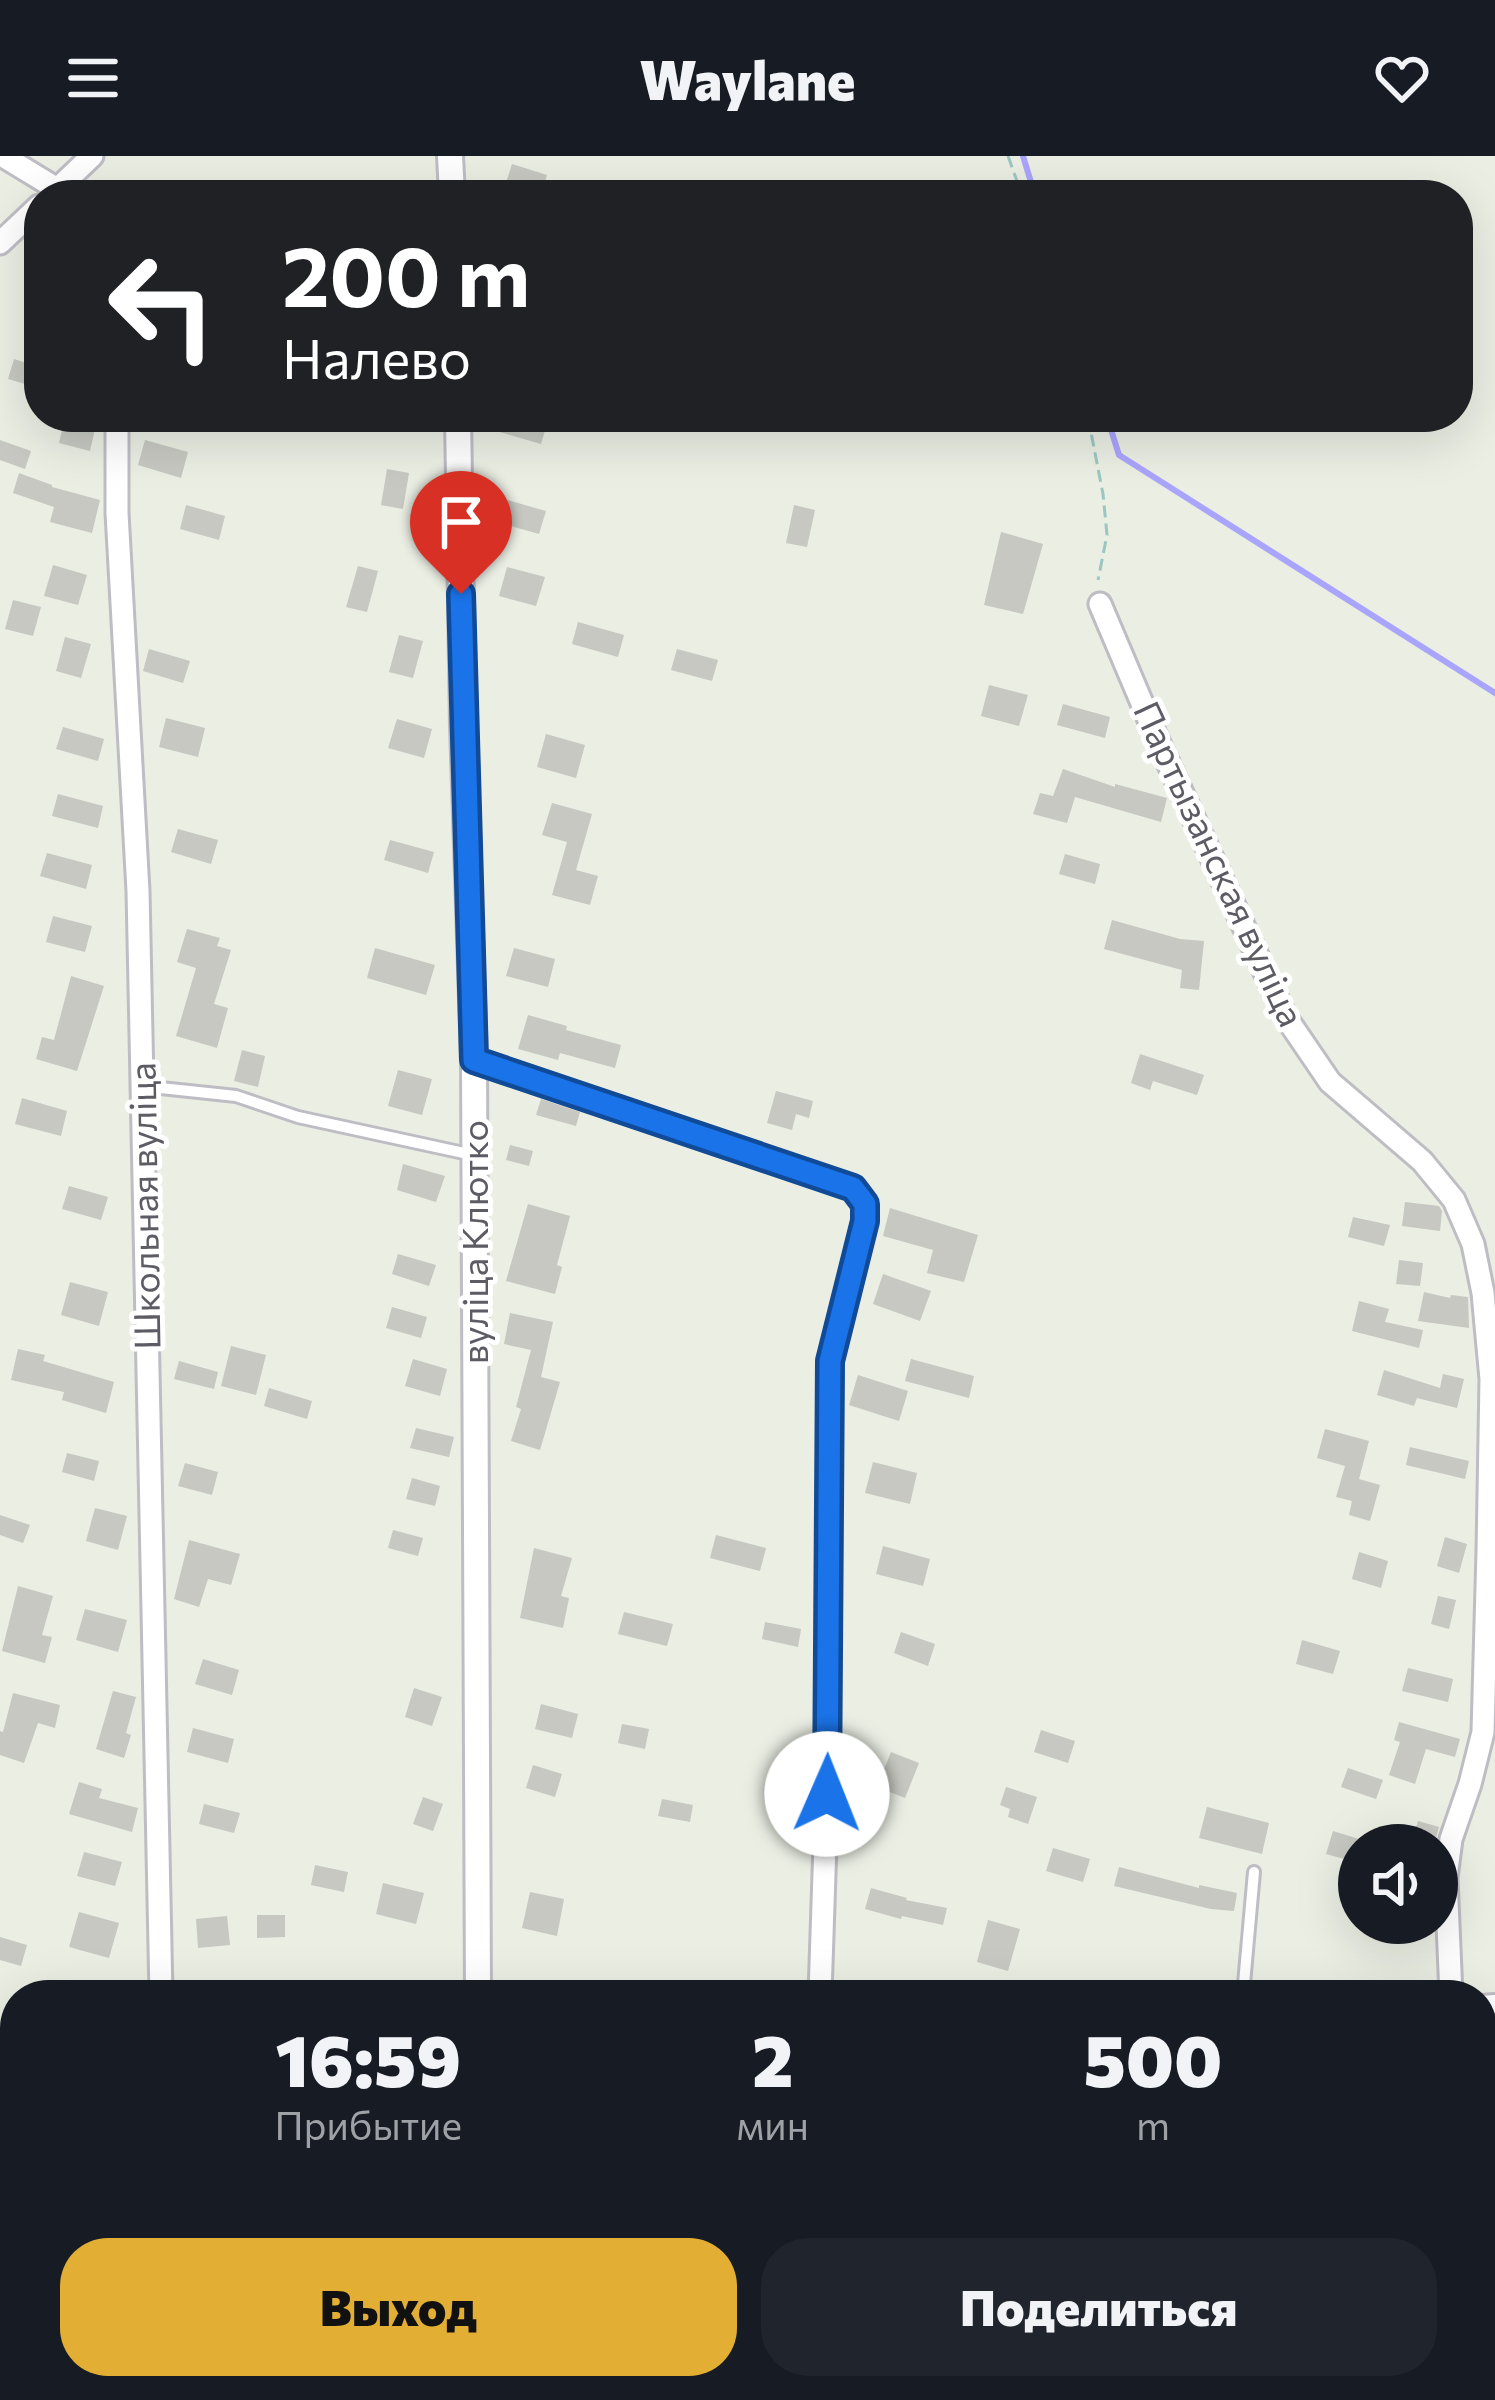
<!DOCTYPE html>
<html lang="ru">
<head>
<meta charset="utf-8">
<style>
	:root { --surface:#171b24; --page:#20242c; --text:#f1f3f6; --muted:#9ea1a6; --accent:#e3ae34 }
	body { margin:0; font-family:Commissioner,sans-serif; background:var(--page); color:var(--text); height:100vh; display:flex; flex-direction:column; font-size:45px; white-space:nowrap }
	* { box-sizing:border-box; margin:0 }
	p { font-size:39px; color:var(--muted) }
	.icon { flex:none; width:66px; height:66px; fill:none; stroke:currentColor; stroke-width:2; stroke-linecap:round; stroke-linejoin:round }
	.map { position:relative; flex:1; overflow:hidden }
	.sheet { position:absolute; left:0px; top:1824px; width:1497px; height:420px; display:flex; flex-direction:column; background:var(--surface); border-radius:48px 48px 0 0; box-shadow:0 12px 48px #0002 }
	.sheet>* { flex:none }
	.banner { position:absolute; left:24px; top:24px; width:1449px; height:252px; border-radius:48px; box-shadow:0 12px 48px #0002; background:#202124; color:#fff; overflow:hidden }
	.fabs { position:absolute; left:1338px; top:1668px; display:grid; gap:24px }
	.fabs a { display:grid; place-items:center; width:120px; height:120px; border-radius:50%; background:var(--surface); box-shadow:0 12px 48px #0002; font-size:60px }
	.pin { position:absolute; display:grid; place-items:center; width:102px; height:102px; color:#fff; margin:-123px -51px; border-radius:50% 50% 50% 0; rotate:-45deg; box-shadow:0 0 12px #0007 }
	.pin .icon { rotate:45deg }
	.me { position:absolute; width:132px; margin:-66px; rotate:1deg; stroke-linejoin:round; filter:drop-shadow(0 0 9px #0008) }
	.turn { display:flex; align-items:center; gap:42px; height:252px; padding:0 60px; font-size:54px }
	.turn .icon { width:156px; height:156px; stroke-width:2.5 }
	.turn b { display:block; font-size:84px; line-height:102px }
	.eta { display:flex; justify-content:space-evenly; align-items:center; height:204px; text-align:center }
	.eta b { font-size:72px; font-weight:800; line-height:84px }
	.primary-button { display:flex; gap:24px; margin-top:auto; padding:24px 60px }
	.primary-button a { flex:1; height:138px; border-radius:48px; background:var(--accent); color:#111; font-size:48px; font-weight:800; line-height:138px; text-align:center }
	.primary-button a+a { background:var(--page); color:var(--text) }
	header { display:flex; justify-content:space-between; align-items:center; height:156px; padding:0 60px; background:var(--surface); font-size:54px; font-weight:800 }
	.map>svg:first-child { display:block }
</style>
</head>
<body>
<header><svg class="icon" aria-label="menu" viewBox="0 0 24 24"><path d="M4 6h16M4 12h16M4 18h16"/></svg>Waylane<svg class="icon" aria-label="heart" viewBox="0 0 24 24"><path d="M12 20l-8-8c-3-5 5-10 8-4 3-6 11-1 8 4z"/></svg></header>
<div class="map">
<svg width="1495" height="2244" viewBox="0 0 1495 2244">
	<rect width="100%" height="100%" fill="#eaeee3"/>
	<!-- green -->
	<path fill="#c1e4d7" d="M 389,2229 L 644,2229 L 642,2244 L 388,2244 Z"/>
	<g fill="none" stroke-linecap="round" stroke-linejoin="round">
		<!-- stream -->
		<path stroke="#aaa5fc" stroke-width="6" d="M 1023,0 L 1035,39
			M 1107,261 L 1119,299 L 1495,537
			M 1482,1909 L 1495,1909
			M 1135,2244 L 1147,2229"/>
	</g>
	<!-- building -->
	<path fill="#c6c8c1" d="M 512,8 L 547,19 L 541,39 L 502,39 Z
		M 14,203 L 39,211 L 35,231 L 8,223 Z
		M 65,261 L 97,264 L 90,295 L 59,287 Z
		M 475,261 L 549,261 L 541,288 L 475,269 Z
		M 0,284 L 31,295 L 25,313 L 0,304 Z
		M 145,284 L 188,296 L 181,322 L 138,309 Z
		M 387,313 L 409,317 L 403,353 L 381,349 Z
		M 19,317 L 52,329 L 52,331 L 100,344 L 92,377 L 50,366 L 54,351 L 13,337 Z
		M 507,344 L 546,355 L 539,378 L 500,367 Z
		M 186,349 L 225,360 L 219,384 L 180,373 Z
		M 794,349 L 815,354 L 807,391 L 786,387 Z
		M 1001,376 L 1043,388 L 1023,458 L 984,449 Z
		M 53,409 L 87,419 L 78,449 L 44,440 Z
		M 358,410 L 378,415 L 367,456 L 346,451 Z
		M 507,411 L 545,421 L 536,450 L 499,440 Z
		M 13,444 L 41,451 L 33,480 L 5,473 Z
		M 578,466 L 624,479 L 618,501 L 572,488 Z
		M 399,479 L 423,485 L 413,522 L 389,516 Z
		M 65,481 L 91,488 L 81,522 L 56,515 Z
		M 149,493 L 190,505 L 183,527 L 143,515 Z
		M 677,493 L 718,504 L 712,525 L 671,514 Z
		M 989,529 L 1028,539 L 1019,570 L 981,560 Z
		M 1063,548 L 1110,561 L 1105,582 L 1057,569 Z
		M 166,562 L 205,572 L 198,601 L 159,591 Z
		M 397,563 L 432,573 L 424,602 L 388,592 Z
		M 63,571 L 104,583 L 98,605 L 56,593 Z
		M 546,578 L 585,589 L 576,622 L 537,611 Z
		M 1063,613 L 1115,631 L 1115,628 L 1167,642 L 1161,666 L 1075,641 L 1067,667 L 1033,658 L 1040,637 L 1053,640 Z
		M 58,638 L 103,650 L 98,672 L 52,660 Z
		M 552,647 L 592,658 L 576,714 L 598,720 L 590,749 L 552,739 L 567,686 L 542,679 Z
		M 178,673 L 218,684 L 211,708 L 171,696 Z
		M 390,684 L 434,696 L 428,717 L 384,704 Z
		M 47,697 L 92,709 L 86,733 L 40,720 Z
		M 1065,698 L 1100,708 L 1095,728 L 1059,718 Z
		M 53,760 L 92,770 L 85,796 L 46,786 Z
		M 1112,764 L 1180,783 L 1204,785 L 1199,834 L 1180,832 L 1182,814 L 1104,793 Z
		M 187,773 L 220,782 L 217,790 L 231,794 L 214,848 L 228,852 L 217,892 L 176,880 L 196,812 L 177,806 Z
		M 375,792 L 435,809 L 426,839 L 367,822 Z
		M 514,792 L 555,803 L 548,831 L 506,820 Z
		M 71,820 L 104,830 L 77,915 L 36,903 L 42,881 L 54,884 Z
		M 528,859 L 567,870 L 566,874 L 621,889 L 615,912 L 560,897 L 558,904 L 518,893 Z
		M 242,894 L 265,900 L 258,931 L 234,925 Z
		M 1140,898 L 1204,919 L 1197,939 L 1153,925 L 1150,934 L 1131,927 Z
		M 398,914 L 432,923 L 422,959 L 388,950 Z
		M 776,935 L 813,945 L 809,962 L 796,958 L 792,974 L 767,967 Z
		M 22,942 L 67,955 L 61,980 L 15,968 Z
		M 541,943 L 580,956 L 576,970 L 536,959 Z
		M 510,989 L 533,995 L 529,1010 L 506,1004 Z
		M 403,1008 L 445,1020 L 436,1046 L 397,1034 Z
		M 69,1030 L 108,1041 L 101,1064 L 62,1053 Z
		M 1405,1046 L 1439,1050 L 1442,1055 L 1440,1075 L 1402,1070 Z
		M 528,1048 L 570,1060 L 557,1109 L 562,1111 L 555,1138 L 506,1125 Z
		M 890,1052 L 978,1079 L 964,1126 L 927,1117 L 933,1094 L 883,1080 Z
		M 1353,1061 L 1390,1069 L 1384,1090 L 1348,1081 Z
		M 398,1098 L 436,1109 L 429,1130 L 392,1118 Z
		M 1399,1104 L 1423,1107 L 1420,1130 L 1396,1128 Z
		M 883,1118 L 931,1135 L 920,1165 L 873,1148 Z
		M 70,1126 L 108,1136 L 99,1170 L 61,1159 Z
		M 1424,1136 L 1450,1142 L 1451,1139 L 1468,1141 L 1469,1172 L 1418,1165 Z
		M 1359,1145 L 1389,1153 L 1385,1166 L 1423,1174 L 1419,1192 L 1352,1175 Z
		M 392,1151 L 427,1161 L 421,1182 L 386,1172 Z
		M 510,1157 L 553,1166 L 541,1221 L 560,1226 L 540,1294 L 511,1285 L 521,1253 L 516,1251 L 531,1194 L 504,1188 Z
		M 231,1190 L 266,1199 L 256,1239 L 221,1230 Z
		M 18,1193 L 45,1199 L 43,1205 L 114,1226 L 106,1257 L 62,1244 L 64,1236 L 11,1224 Z
		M 413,1203 L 447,1213 L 440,1240 L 405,1230 Z
		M 911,1203 L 974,1220 L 969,1242 L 905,1225 Z
		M 179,1205 L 218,1216 L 214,1233 L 174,1223 Z
		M 1384,1214 L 1440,1232 L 1443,1218 L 1464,1223 L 1457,1252 L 1417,1242 L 1414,1250 L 1377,1239 Z
		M 858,1219 L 908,1235 L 899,1265 L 849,1249 Z
		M 269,1232 L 312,1245 L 307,1263 L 264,1250 Z
		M 416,1272 L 454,1281 L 449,1301 L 410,1292 Z
		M 1325,1273 L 1369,1285 L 1359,1323 L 1380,1329 L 1370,1365 L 1349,1359 L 1352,1345 L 1336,1341 L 1345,1310 L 1317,1302 Z
		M 1410,1291 L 1469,1305 L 1465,1323 L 1406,1309 Z
		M 67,1297 L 99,1305 L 94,1325 L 62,1316 Z
		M 873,1306 L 917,1317 L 910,1348 L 865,1337 Z
		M 185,1307 L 218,1316 L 212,1339 L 178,1330 Z
		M 412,1322 L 440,1330 L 435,1350 L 406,1343 Z
		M 95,1352 L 127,1360 L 118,1394 L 86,1385 Z
		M 0,1359 L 30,1369 L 23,1387 L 0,1379 Z
		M 393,1374 L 423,1382 L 418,1400 L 388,1392 Z
		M 716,1379 L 766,1392 L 760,1415 L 710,1402 Z
		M 1445,1381 L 1467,1388 L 1459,1417 L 1437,1410 Z
		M 189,1384 L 240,1398 L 231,1429 L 208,1423 L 199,1451 L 174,1443 Z
		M 883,1390 L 930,1403 L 923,1430 L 876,1418 Z
		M 534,1392 L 572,1402 L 561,1440 L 569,1442 L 563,1472 L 520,1462 Z
		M 1359,1396 L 1388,1405 L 1381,1432 L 1352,1423 Z
		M 18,1430 L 53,1440 L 42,1479 L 52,1481 L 45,1507 L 2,1495 Z
		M 1438,1440 L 1456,1444 L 1449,1473 L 1431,1468 Z
		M 85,1453 L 127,1464 L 118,1496 L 76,1484 Z
		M 624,1456 L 673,1468 L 667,1490 L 618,1478 Z
		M 765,1466 L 801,1473 L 798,1491 L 762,1483 Z
		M 901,1476 L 935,1488 L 928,1510 L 894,1497 Z
		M 1302,1484 L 1340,1495 L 1333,1518 L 1296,1508 Z
		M 203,1503 L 239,1514 L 232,1539 L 195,1528 Z
		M 1408,1512 L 1453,1523 L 1448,1546 L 1402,1535 Z
		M 414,1532 L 442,1541 L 432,1570 L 405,1561 Z
		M 113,1535 L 136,1541 L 126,1577 L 131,1579 L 124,1602 L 96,1593 Z
		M 13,1537 L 60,1549 L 55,1572 L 38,1567 L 24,1607 L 0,1599 L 0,1575 L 3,1576 Z
		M 541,1548 L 578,1558 L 572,1582 L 535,1573 Z
		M 1399,1566 L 1460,1583 L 1455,1601 L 1426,1593 L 1415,1628 L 1389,1619 L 1400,1586 L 1394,1584 Z
		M 622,1568 L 649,1573 L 645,1593 L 618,1587 Z
		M 193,1572 L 234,1583 L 228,1607 L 187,1596 Z
		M 1041,1574 L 1075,1585 L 1068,1607 L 1034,1596 Z
		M 891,1596 L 919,1607 L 905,1642 L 877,1631 Z
		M 533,1609 L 562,1618 L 555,1641 L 526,1632 Z
		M 1348,1612 L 1383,1624 L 1376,1643 L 1341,1631 Z
		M 79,1626 L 102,1633 L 99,1642 L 138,1652 L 132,1676 L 69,1658 Z
		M 1006,1631 L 1037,1641 L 1028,1668 L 1008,1661 L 1010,1653 L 1000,1649 Z
		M 423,1641 L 443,1648 L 433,1675 L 413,1668 Z
		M 662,1643 L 693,1649 L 690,1666 L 658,1660 Z
		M 204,1648 L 240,1657 L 234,1677 L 199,1668 Z
		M 1207,1651 L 1269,1667 L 1262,1698 L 1199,1682 Z
		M 1418,1665 L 1439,1671 L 1434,1689 L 1411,1689 Z
		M 1333,1675 L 1359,1683 L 1359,1707 L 1326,1698 Z
		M 1053,1692 L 1090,1703 L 1083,1726 L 1046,1715 Z
		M 84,1696 L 122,1706 L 115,1730 L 77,1720 Z
		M 315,1709 L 348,1716 L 344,1736 L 311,1729 Z
		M 1119,1711 L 1199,1732 L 1199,1729 L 1237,1737 L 1234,1755 L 1211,1753 L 1114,1730 Z
		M 383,1727 L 424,1737 L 416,1768 L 376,1758 Z
		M 871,1732 L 907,1742 L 906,1744 L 947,1752 L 943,1769 L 902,1760 L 901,1763 L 865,1753 Z
		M 530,1736 L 564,1743 L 557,1780 L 522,1772 Z
		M 79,1756 L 119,1767 L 109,1802 L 69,1791 Z
		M 257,1759 L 285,1759 L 285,1781 L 257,1782 Z
		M 227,1760 L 230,1789 L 198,1792 L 196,1763 Z
		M 988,1764 L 1020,1773 L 1008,1815 L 977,1806 Z
		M 0,1781 L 27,1789 L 21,1810 L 0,1804 Z"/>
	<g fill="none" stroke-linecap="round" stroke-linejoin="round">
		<defs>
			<path id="service" d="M 142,930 L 236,940 L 298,961 L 473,999
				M 1243,1839 L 1254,1716"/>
			<path id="minor" d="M 3,0 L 67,39
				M 51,39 L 92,0
				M 0,87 L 39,50
				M 117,261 L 117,357 L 138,735 L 161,1839
				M 1100,448 L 1158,585 L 1285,860 L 1330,926 L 1422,1005 L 1454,1044 L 1473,1088 L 1483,1137 L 1491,1223 L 1488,1395 L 1483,1576 L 1470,1628 L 1451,1683 L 1446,1722 L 1451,1839
				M 474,904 L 852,1032 L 865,1048 L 865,1065 L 831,1205 L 828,1597 L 820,1839"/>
			<path id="tertiary" d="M 450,0 L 452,39
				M 458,261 L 463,570 L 474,904 L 478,1839
				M 1482,1852 L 1495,1851
				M 0,1951 L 15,1951"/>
		</defs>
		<!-- service casing -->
		<use href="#service" stroke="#bfbdc4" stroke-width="16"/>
		<!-- minor casing -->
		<use href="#minor" stroke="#bfbdc4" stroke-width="27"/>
		<!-- tertiary casing -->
		<use href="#tertiary" stroke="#bfbdc4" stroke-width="30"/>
		<!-- path -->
		<path stroke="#9bc7c3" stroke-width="3" stroke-dasharray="12 6" stroke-linecap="butt" d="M 1008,0 L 1022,39
			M 1088,261 L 1103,338 L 1107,379 L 1098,424"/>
		<!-- service -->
		<use href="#service" stroke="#fff" stroke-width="10"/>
		<!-- minor -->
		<use href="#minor" stroke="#fff" stroke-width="21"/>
		<!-- tertiary -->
		<use href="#tertiary" stroke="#fff" stroke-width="24"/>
	</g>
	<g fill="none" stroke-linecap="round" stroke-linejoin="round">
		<defs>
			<path id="route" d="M 461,438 L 474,904 L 853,1032 L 865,1048 L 865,1065 L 830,1205 L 827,1638"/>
		</defs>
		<!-- route casing -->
		<use href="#route" stroke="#114b97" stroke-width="30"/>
		<!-- route -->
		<use href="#route" stroke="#1a73e8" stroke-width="21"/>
	</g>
	<g text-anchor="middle" stroke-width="10" stroke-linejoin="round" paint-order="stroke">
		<!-- street labels -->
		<g font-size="36" fill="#5d5b64" stroke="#fff">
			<text transform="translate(1219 708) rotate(65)" y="13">Партызанская вуліца</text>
			<text transform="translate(145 1050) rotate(-91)" y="13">Школьная вуліца</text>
			<text transform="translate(475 1086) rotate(-90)" y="13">вуліца Клютко</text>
		</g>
	</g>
</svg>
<div class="fabs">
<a><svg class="icon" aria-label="sound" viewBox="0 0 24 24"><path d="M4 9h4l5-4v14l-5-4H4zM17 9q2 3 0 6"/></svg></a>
</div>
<div class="pin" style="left:461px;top:438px;background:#d93025"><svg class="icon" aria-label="arrive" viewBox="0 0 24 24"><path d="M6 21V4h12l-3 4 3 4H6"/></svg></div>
<svg class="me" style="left:827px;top:1638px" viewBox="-20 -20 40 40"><circle r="19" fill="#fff"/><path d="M0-13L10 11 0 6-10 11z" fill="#1a73e8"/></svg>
<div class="banner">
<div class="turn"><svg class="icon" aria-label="left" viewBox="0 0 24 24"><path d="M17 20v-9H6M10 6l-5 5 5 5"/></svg><div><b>200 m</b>Налево</div></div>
</div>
<section class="sheet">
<div class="eta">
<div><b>16:59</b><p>Прибытие</p></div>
<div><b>2</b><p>мин</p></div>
<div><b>500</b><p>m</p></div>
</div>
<div class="primary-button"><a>Выход</a><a>Поделиться</a></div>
</section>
</div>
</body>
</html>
